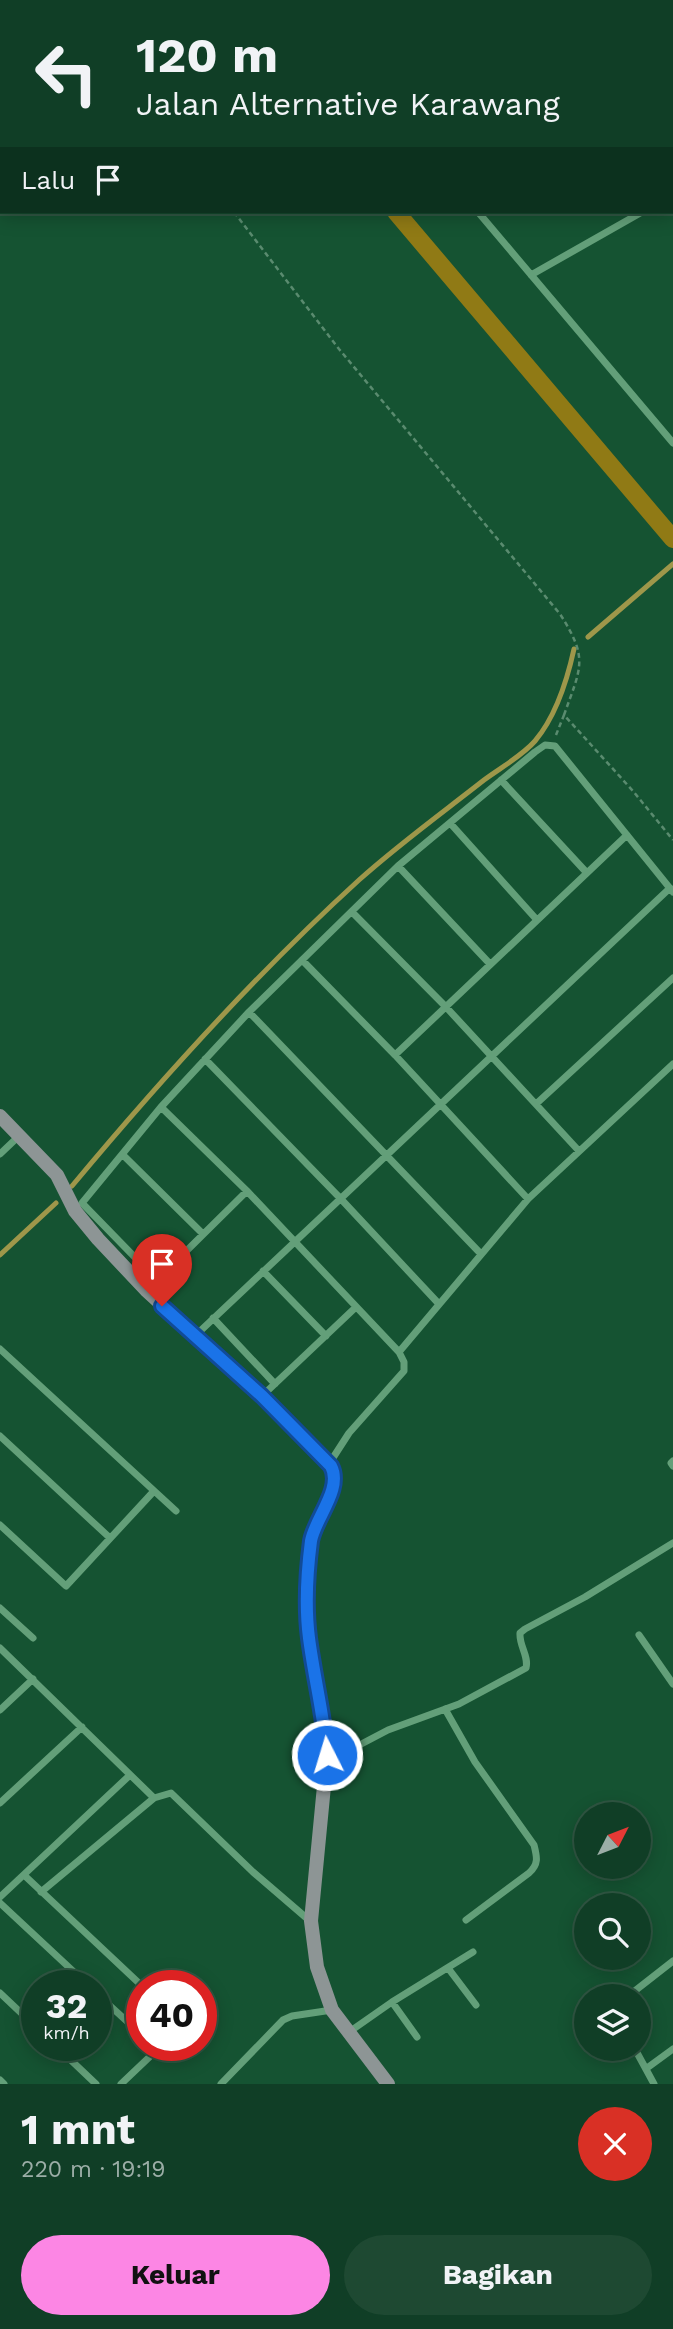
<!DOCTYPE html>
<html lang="id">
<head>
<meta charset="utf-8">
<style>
	:root { --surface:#103e26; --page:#1e4932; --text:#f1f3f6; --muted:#9caea7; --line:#305743; --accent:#fc86e4 }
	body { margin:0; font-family:"Work Sans",sans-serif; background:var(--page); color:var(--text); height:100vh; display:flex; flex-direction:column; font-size:26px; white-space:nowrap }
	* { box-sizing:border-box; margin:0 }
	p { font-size:23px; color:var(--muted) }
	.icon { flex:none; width:38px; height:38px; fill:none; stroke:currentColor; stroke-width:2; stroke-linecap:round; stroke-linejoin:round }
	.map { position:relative; height:2084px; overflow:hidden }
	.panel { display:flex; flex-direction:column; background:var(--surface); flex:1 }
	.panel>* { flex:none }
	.hud { position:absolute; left:0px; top:0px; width:674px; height:214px; box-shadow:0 4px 18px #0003,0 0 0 2px var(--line); background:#103e26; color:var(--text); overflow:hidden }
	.needle { width:46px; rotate:48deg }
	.fabs { position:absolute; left:574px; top:1802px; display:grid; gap:14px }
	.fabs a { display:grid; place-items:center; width:77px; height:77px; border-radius:50%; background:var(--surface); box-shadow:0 4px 18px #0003,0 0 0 2px var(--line); font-size:35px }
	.speed { position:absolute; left:21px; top:1970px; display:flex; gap:14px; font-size:35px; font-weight:700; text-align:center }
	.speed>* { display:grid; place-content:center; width:91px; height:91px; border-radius:50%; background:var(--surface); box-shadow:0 4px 18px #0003,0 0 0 2px var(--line); line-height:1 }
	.speed small { font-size:18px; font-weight:400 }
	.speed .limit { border:10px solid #d22; background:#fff; color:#111 }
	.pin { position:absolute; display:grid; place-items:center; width:60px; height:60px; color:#fff; margin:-72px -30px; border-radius:50% 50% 50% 0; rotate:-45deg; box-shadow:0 0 7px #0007 }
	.pin .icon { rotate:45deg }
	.me { position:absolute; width:77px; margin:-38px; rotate:355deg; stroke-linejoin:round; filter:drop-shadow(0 0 5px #0008) }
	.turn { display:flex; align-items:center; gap:24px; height:147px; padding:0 21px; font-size:32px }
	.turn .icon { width:91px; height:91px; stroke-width:2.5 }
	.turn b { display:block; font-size:49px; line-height:60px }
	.then { display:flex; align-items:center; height:66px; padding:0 21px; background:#0003; gap:14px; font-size:26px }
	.round { display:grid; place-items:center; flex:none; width:74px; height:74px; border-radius:37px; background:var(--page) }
	.summary { display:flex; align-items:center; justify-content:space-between; height:119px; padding:0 21px }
	h1 { font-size:42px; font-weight:700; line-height:52px }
	.cta { display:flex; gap:14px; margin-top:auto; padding:14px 21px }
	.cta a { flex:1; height:80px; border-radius:42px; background:var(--accent); color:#111; font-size:28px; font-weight:700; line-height:80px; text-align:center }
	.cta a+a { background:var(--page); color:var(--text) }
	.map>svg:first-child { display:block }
</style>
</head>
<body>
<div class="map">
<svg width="673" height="2084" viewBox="0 0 673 2084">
	<rect width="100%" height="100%" fill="#155332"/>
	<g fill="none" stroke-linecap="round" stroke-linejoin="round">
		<!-- stream -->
		<path stroke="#9e974a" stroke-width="5" d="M 588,637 L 673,564
			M 72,1186 C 162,1078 256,974 359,880 C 399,844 442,813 484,780 C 500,768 522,756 535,741 C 556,716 567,681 574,649
			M 0,1255 L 56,1203"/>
		<!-- canal -->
		<path stroke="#907a15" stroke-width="18" d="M 215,0 L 217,2
			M 396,212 L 673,539"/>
		<!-- path -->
		<path stroke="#5a8b6f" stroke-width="2.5" stroke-dasharray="5 3.5" stroke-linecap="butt" d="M 59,0 L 61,2
			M 234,212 L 339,349 L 560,614 C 589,659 581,667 564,715 L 633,791 L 673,840
			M 556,735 L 564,715"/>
		<!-- street -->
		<path stroke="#639f79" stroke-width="7" d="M 301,0 L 302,2
			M 672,193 L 673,193
			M 478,212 L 673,443
			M 531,275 L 642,212
			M 501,780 L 587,873
			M 450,823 L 537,920
			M 398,866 L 490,964
			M 352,912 L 446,1007 L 579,1151
			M 302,960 L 395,1055 L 528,1199
			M 249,1012 L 481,1254
			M 395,1055 L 627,835
			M 205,1059 L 340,1198 L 439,1304
			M 536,1104 L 673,978
			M 161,1107 L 247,1191 L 399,1352
			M 0,1154 L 20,1135
			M 123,1155 L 203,1234
			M 263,1271 L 326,1336
			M 157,1280 L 82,1203 L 161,1107 L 249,1012 L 398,866 L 535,752 L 545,745 L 555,746 L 673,892
			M 154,1283 L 247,1191
			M 213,1318 L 275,1384
			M 196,1335 L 670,888
			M 0,1349 L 176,1511
			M 262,1396 L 356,1307
			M 0,1436 L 110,1538
			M 673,1461 L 671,1463 L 673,1466
			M 329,1464 L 349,1433 L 404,1371 L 404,1362 L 399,1352 L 528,1199 L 673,1064
			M 0,1525 L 66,1586 L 154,1491
			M 0,1608 L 33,1638
			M 639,1635 L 673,1684
			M 0,1648 L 154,1798
			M 445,1709 L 475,1762 L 534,1845 C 537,1857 539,1864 529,1873 L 466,1920
			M 0,1710 L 33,1679
			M 327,1762 L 388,1730 L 459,1704 L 526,1668 C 529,1656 519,1646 520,1633 L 525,1629 L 585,1597 L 673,1543
			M 0,1803 L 82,1727
			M 24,1875 L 142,1986
			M 41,1892 L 154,1798 L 171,1793 L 253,1872 L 310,1921
			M 0,1897 L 130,1775
			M 0,1903 L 89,1986
			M 448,1968 L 476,2005
			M 0,1993 L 37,2028
			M 96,1993 L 142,2035
			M 627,1997 L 673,1961
			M 392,2002 L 417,2037
			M 349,2032 L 392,2002 L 473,1952
			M 56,2046 L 96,2084
			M 635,2049 L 654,2084
			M 647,2068 L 673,2049
			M 0,2080 L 4,2084
			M 121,2084 L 161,2046
			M 221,2084 L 283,2020 L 292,2016 L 332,2010"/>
		<!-- secondary -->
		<path stroke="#8d9595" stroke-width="14" d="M 0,1116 L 57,1175 L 75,1211 L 98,1239 L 146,1290 L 262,1396 L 333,1468 L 335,1478 L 333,1487 L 312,1537 L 308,1573 L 308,1635 L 324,1727 L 327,1755 L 311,1921 L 317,1967 L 332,2010 L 388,2084"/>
	</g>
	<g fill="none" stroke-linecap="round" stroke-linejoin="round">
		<defs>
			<path id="route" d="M 162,1306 L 262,1396 L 331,1466 C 343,1489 315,1518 311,1541 C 307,1572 305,1607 309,1638 C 314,1677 324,1716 327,1755"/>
		</defs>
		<!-- route casing -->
		<use href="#route" stroke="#114b97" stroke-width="18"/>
		<!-- route -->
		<use href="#route" stroke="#1a73e8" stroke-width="12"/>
	</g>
</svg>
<div class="fabs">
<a><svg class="needle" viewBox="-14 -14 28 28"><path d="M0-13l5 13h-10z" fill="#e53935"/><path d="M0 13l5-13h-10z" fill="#9caea7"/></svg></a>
<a><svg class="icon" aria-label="search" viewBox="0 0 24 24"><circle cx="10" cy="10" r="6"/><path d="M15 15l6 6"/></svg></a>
<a><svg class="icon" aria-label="layers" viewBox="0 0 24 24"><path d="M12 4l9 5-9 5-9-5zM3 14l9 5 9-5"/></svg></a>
</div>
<div class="speed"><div>32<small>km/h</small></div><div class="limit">40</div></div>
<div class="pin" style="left:162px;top:1306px;background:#d93025"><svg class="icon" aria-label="arrive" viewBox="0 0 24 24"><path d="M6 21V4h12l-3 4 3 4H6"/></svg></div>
<svg class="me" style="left:327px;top:1755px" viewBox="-20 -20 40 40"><circle r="17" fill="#1a73e8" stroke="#fff" stroke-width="3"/><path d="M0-11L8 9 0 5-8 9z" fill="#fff"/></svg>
<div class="hud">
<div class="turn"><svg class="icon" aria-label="left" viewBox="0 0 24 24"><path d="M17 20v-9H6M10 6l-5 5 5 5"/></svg><div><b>120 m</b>Jalan Alternative Karawang</div></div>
<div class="then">Lalu<svg class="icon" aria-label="arrive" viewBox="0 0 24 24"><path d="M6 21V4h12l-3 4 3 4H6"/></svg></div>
</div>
</div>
<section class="panel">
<div class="summary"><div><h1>1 mnt</h1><p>220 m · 19:19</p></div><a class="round" style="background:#d93025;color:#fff"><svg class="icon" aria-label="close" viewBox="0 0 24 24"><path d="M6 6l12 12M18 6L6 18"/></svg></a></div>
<div class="cta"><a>Keluar</a><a>Bagikan</a></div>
</section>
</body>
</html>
